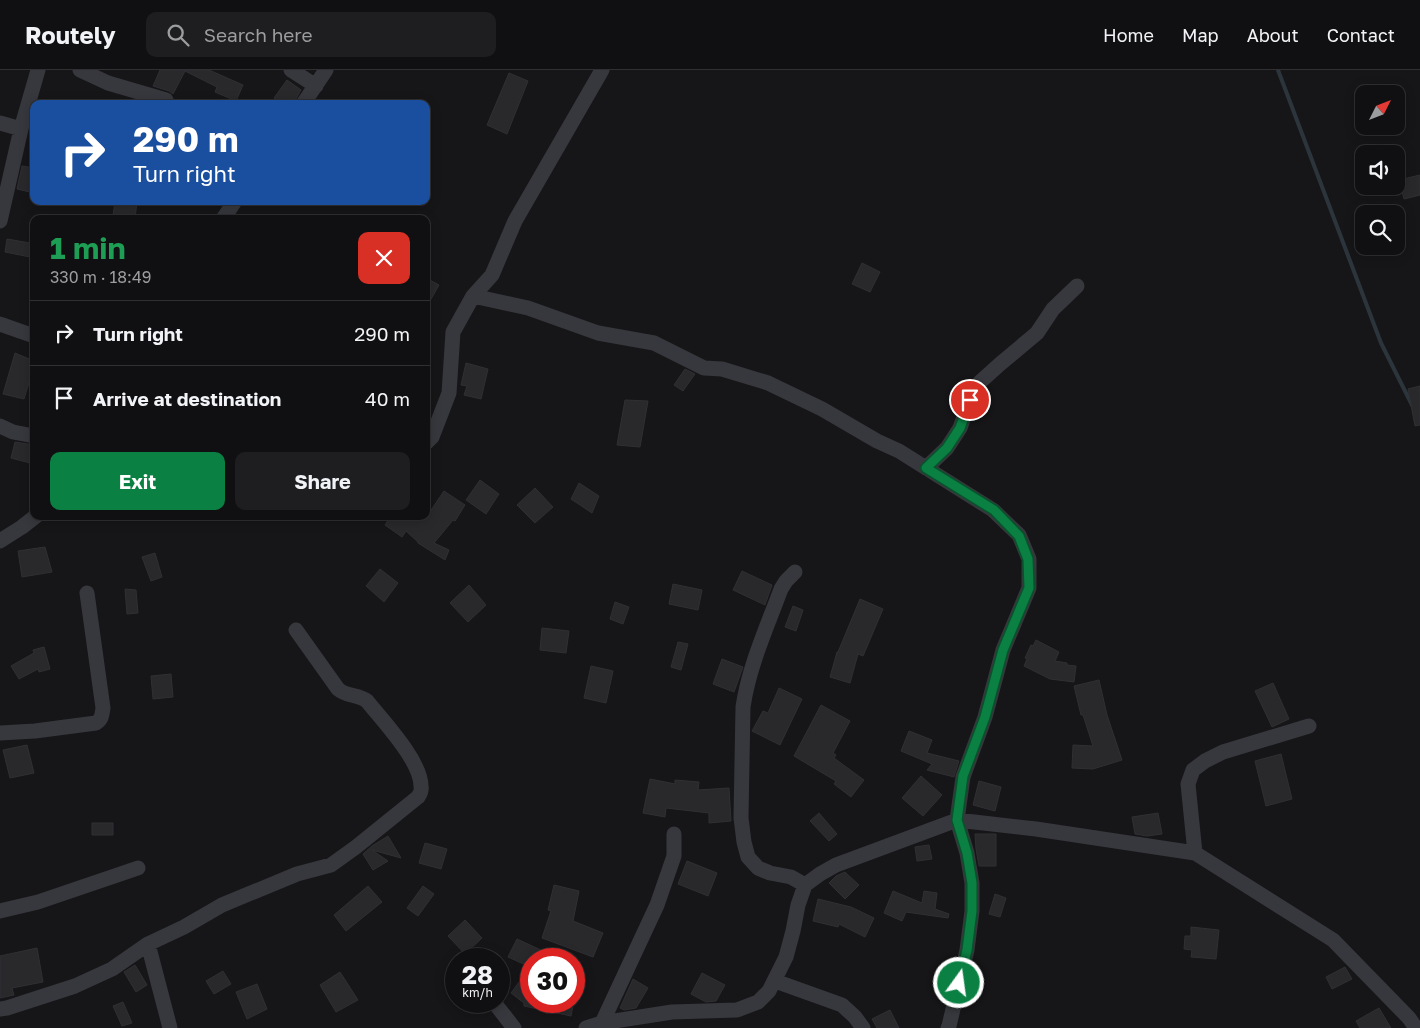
<!DOCTYPE html>
<html lang="en">
<head>
<meta charset="utf-8">
<style>
	:root { --surface:#101012; --page:#1e1e20; --text:#f1f3f6; --muted:#9c9d9f; --line:#303032; --accent:#0b8043 }
	body { margin:0; font-family:"Golos Text",sans-serif; background:var(--page); color:var(--text); height:100vh; display:flex; flex-direction:column; font-size:19px; white-space:nowrap }
	* { box-sizing:border-box; margin:0 }
	p { font-size:16px; color:var(--muted) }
	.icon { flex:none; width:28px; height:28px; fill:none; stroke:currentColor; stroke-width:2; stroke-linecap:round; stroke-linejoin:round }
	.map { position:relative; flex:1; overflow:hidden }
	.details { position:absolute; left:30px; top:145px; width:400px; height:305px; display:flex; flex-direction:column; background:var(--surface); border-radius:10px; box-shadow:0 2px 12px #0003,0 0 0 1px var(--line) }
	.details>* { flex:none }
	.banner { position:absolute; left:30px; top:30px; width:400px; height:105px; border-radius:10px; box-shadow:0 2px 12px #0003,0 0 0 1px var(--line); background:#1a4fa0; color:#fff; overflow:hidden }
	.needle { width:32px; rotate:48deg }
	.buttons { position:absolute; left:1355px; top:15px; display:grid; gap:10px }
	.buttons a { display:grid; place-items:center; width:50px; height:50px; border-radius:10px; background:var(--surface); box-shadow:0 2px 12px #0003,0 0 0 1px var(--line); font-size:25px }
	.speed { position:absolute; left:445px; top:878px; display:flex; gap:10px; font-size:25px; font-weight:700; text-align:center }
	.speed>* { display:grid; place-content:center; width:65px; height:65px; border-radius:50%; background:var(--surface); box-shadow:0 2px 12px #0003,0 0 0 1px var(--line); line-height:1 }
	.speed small { font-size:12px; font-weight:400 }
	.speed .limit { border:8px solid #d22; background:#fff; color:#111 }
	.pin { position:absolute; display:grid; place-items:center; width:42px; height:42px; color:#fff; margin:-21px; border:2px solid #fff; border-radius:50%; box-shadow:0 1px 5px #0007 }
	.me { position:absolute; width:55px; margin:-28px; rotate:14deg; stroke-linejoin:round; filter:drop-shadow(0 0 4px #0008) }
	.turn { display:flex; align-items:center; gap:18px; height:105px; padding:0 20px; font-size:22px }
	.turn .icon { width:65px; height:65px; stroke-width:2.5 }
	.turn b { display:block; font-size:35px; line-height:42px }
	.round { display:grid; place-items:center; flex:none; width:52px; height:52px; border-radius:10px; background:var(--page) }
	.overview { display:flex; align-items:center; justify-content:space-between; height:85px; padding:0 20px }
	h1 { font-size:30px; font-weight:700; line-height:38px; color:#1e9e55 }
	.primary-button { display:flex; gap:10px; margin-top:auto; padding:10px 20px }
	.primary-button a { flex:1; height:58px; border-radius:10px; background:var(--accent); color:#fff; font-size:20px; font-weight:700; line-height:58px; text-align:center }
	.primary-button a+a { background:var(--page); color:var(--text) }
	ul { padding:0; list-style:none }
	li { display:flex; align-items:center; gap:15px; height:65px; padding:0 20px; border-top:1px solid var(--line) }
	li div { flex:1 }
	li b { display:block; font-size:19px }
	li em { font-style:normal }
	header { display:flex; align-items:center; gap:30px; box-sizing:border-box; height:70px; padding:0 25px; background:var(--surface); border-bottom:1px solid var(--line) }
	header strong { font-size:24px }
	nav { display:flex; gap:28px; margin-inline-start:auto; font-size:18px }
	.search { width:350px; height:45px; background:var(--page); display:flex; align-items:center; gap:12px; box-sizing:border-box; padding:0 18px; border-radius:10px; color:var(--muted); font-size:19px }
	.map>svg:first-child { display:block }
</style>
</head>
<body>
<header>
<strong>Routely</strong>
<div class="search"><svg class="icon" aria-label="search" viewBox="0 0 24 24"><circle cx="10" cy="10" r="6"/><path d="M15 15l6 6"/></svg>Search here</div>
<nav><a>Home</a><a>Map</a><a>About</a><a>Contact</a></nav>
</header>
<div class="map">
<svg width="1420" height="958" viewBox="0 0 1420 958">
	<rect width="100%" height="100%" fill="#161618"/>
	<g fill="none" stroke-linecap="round" stroke-linejoin="round">
		<!-- stream -->
		<path stroke="#2c353c" stroke-width="4" d="M 1278,0 L 1381,273 L 1412,335"/>
	</g>
	<!-- building -->
	<path fill="#29292c" stroke="#303034" d="M 160,0 L 209,0 L 243,15 L 236,31 L 215,22 L 217,17 L 185,1 L 173,24 L 169,21 L 153,16 Z
		M 509,3 L 528,11 L 507,64 L 487,55 Z
		M 287,10 L 301,20 L 293,34 L 282,34 L 274,28 Z
		M 22,96 L 34,98 L 34,123 L 17,119 Z
		M 1420,105 L 1420,125 L 1404,129 L 1399,110 Z
		M 115,131 L 137,131 L 135,149 L 113,146 Z
		M 7,169 L 30,173 L 30,187 L 5,182 Z
		M 862,193 L 880,202 L 870,222 L 852,214 Z
		M 426,208 L 439,215 L 426,238 Z
		M 15,283 L 34,291 L 34,296 L 24,329 L 3,324 Z
		M 466,293 L 488,299 L 481,329 L 464,325 L 467,316 L 461,315 Z
		M 685,299 L 695,304 L 683,321 L 674,315 Z
		M 1420,316 L 1420,355 L 1415,356 L 1408,319 Z
		M 625,330 L 648,331 L 640,377 L 617,375 Z
		M 15,372 L 34,375 L 34,394 L 11,388 Z
		M 480,410 L 499,424 L 486,444 L 466,430 Z
		M 579,413 L 599,426 L 592,443 L 571,429 Z
		M 535,418 L 553,437 L 535,453 L 517,435 Z
		M 444,421 L 465,435 L 455,451 L 453,450 L 434,473 L 449,480 L 445,490 L 418,473 L 418,472 L 406,461 L 402,467 L 385,455 L 391,446 L 427,446 Z
		M 45,477 L 52,502 L 22,507 L 18,481 Z
		M 155,483 L 162,507 L 151,511 L 142,487 Z
		M 380,499 L 398,513 L 384,532 L 366,516 Z
		M 742,501 L 772,515 L 765,535 L 733,520 Z
		M 673,514 L 702,520 L 698,540 L 669,534 Z
		M 469,515 L 486,535 L 468,552 L 450,533 Z
		M 125,519 L 136,520 L 138,543 L 127,544 Z
		M 860,529 L 883,539 L 863,586 L 858,584 L 850,613 L 830,607 L 837,582 L 838,582 Z
		M 615,532 L 629,537 L 623,554 L 610,549 Z
		M 793,536 L 803,540 L 796,561 L 785,557 Z
		M 542,558 L 569,561 L 566,583 L 540,580 Z
		M 1036,570 L 1059,582 L 1055,591 L 1067,593 L 1067,595 L 1076,596 L 1074,612 L 1050,609 L 1024,596 L 1027,589 L 1025,588 L 1031,575 L 1033,576 Z
		M 678,572 L 688,574 L 681,600 L 671,597 Z
		M 44,577 L 50,599 L 39,602 L 38,599 L 19,609 L 11,596 L 34,583 L 33,580 Z
		M 722,589 L 743,597 L 734,622 L 713,614 Z
		M 591,596 L 613,601 L 606,633 L 584,628 Z
		M 171,604 L 173,627 L 153,629 L 151,606 Z
		M 1099,610 L 1107,645 L 1122,690 L 1093,699 L 1072,698 L 1073,675 L 1093,676 L 1083,645 L 1081,645 L 1074,616 Z
		M 1273,613 L 1289,649 L 1272,657 L 1255,621 Z
		M 779,618 L 802,629 L 780,675 L 752,661 L 763,641 L 768,643 Z
		M 821,635 L 850,651 L 833,683 L 836,685 L 834,688 L 864,710 L 851,727 L 834,714 L 836,711 L 794,686 Z
		M 909,661 L 932,670 L 927,683 L 959,691 L 954,707 L 927,700 L 932,694 L 901,681 Z
		M 27,675 L 34,703 L 10,708 L 3,680 Z
		M 1281,684 L 1292,729 L 1266,736 L 1255,691 Z
		M 921,706 L 942,725 L 923,746 L 902,728 Z
		M 650,709 L 675,714 L 675,710 L 699,712 L 698,720 L 729,718 L 731,751 L 709,753 L 709,743 L 666,738 L 665,747 L 643,743 Z
		M 979,711 L 1001,717 L 995,741 L 973,735 Z
		M 819,743 L 837,764 L 829,771 L 810,751 Z
		M 1158,743 L 1162,764 L 1147,766 L 1135,764 L 1132,747 Z
		M 92,753 L 113,753 L 113,765 L 92,765 Z
		M 975,764 L 996,764 L 996,796 L 979,796 L 976,779 Z
		M 388,766 L 401,788 L 372,780 L 388,791 L 373,800 L 363,784 L 372,776 Z
		M 425,773 L 447,779 L 441,799 L 419,793 Z
		M 929,775 L 932,789 L 917,791 L 915,777 Z
		M 687,791 L 717,803 L 708,826 L 678,814 Z
		M 845,802 L 859,815 L 845,829 L 829,813 L 836,806 Z
		M 554,815 L 579,821 L 573,851 L 603,863 L 593,887 L 542,868 L 551,841 L 548,840 Z
		M 368,816 L 382,832 L 346,861 L 334,845 Z
		M 423,816 L 434,824 L 418,846 L 407,838 Z
		M 893,821 L 922,833 L 924,821 L 937,823 L 935,839 L 949,844 L 948,848 L 906,842 L 902,851 L 884,843 Z
		M 995,824 L 1006,828 L 1000,847 L 989,844 Z
		M 818,829 L 851,837 L 874,848 L 865,867 L 839,854 L 838,857 L 813,851 Z
		M 465,850 L 482,868 L 465,884 L 448,866 Z
		M 1191,857 L 1219,860 L 1216,889 L 1191,887 L 1192,880 L 1184,879 L 1185,866 L 1191,866 Z
		M 517,869 L 543,881 L 539,889 L 531,889 L 531,931 L 574,931 L 571,946 L 524,936 L 524,933 L 511,923 L 530,897 L 508,887 Z
		M 37,878 L 43,912 L 12,918 L 14,925 L 0,928 L 0,886 Z
		M 135,895 L 147,915 L 136,922 L 124,902 Z
		M 1345,897 L 1352,909 L 1332,919 L 1326,907 Z
		M 223,901 L 231,914 L 214,924 L 206,911 Z
		M 340,902 L 358,930 L 336,942 L 320,915 Z
		M 702,903 L 725,915 L 716,931 L 706,932 L 691,924 Z
		M 633,909 L 648,918 L 636,938 L 624,940 L 620,938 Z
		M 257,914 L 267,939 L 247,949 L 236,922 Z
		M 123,932 L 132,953 L 122,956 L 113,936 Z
		M 1379,938 L 1391,958 L 1360,958 L 1356,951 Z
		M 890,940 L 899,958 L 877,958 L 872,949 Z"/>
	<g fill="none" stroke-linecap="round" stroke-linejoin="round">
		<!-- minor -->
		<path stroke="#37383d" stroke-width="15" d="M 80,0 L 108,13 L 166,30
			M 291,0 L 316,16
			M 303,34 L 326,0
			M 0,53 L 21,59
			M 223,149 L 235,131
			M 0,151 L 21,59 L 38,0
			M 473,226 L 528,238 L 598,263 L 654,273 L 704,298 L 722,299 L 768,313 L 822,339 L 877,371 L 899,381 L 993,440 L 1019,465 L 1029,489 L 1029,518 L 1003,580 L 985,647 L 963,707 L 957,750 L 967,783 L 972,813 L 972,841 L 967,880 L 949,956 L 948,958
			M 0,254 L 34,266
			M 0,356 L 13,362 L 34,366
			M 426,373 L 432,367 L 449,323 L 453,262 L 473,226 L 492,205 L 515,151 L 602,0
			M 926,398 L 947,378 L 960,358 L 970,330 L 980,312 L 1000,294 L 1037,263 L 1053,239 L 1077,216
			M 0,471 L 22,457 L 36,446
			M 0,663 L 35,661 L 96,653 C 102,649 102,645 103,638 L 87,523
			M 1195,783 L 1188,714 L 1193,700 L 1205,691 L 1223,682 L 1309,656
			M 805,815 L 820,804 L 836,795 L 957,750 L 1036,759 L 1195,783 L 1333,870 L 1409,948 L 1416,958
			M 0,841 L 38,832 L 138,798
			M 148,874 L 170,958
			M 775,911 L 842,935 L 855,947 L 863,958
			M 493,931 L 514,958
			M 0,939 L 7,938 L 75,916 L 112,899 L 148,874 L 184,857 L 222,835 L 297,804 L 331,795 L 356,777 L 418,727 C 420,724 422,720 421,716 C 421,691 383,651 367,631 C 358,624 347,627 338,619 L 296,560
			M 602,953 L 657,835 L 674,786 L 674,764
			M 586,958 L 602,953 L 672,942 L 737,940 L 758,932 L 769,921 L 786,887 L 793,861 L 798,835 L 805,815 L 791,807 L 770,803 L 758,798 L 748,787 L 744,772 L 741,748 L 743,637 C 749,596 767,557 781,519 L 786,511 L 795,502"/>
	</g>
	<g fill="none" stroke-linecap="round" stroke-linejoin="round">
		<defs>
			<path id="route" d="M 959,913 L 967,880 L 972,841 L 972,813 L 967,783 L 957,750 L 963,706 L 985,647 L 1003,580 L 1029,518 L 1028,489 L 1019,466 L 994,440 L 926,398 L 947,378 L 960,358 L 970,330"/>
		</defs>
		<!-- route casing -->
		<use href="#route" stroke="#07532c" stroke-width="12"/>
		<!-- route -->
		<use href="#route" stroke="#0b8043" stroke-width="9"/>
	</g>
</svg>
<div class="buttons">
<a><svg class="needle" viewBox="-14 -14 28 28"><path d="M0-13l5 13h-10z" fill="#e53935"/><path d="M0 13l5-13h-10z" fill="#9c9d9f"/></svg></a>
<a><svg class="icon" aria-label="sound" viewBox="0 0 24 24"><path d="M4 9h4l5-4v14l-5-4H4zM17 9q2 3 0 6"/></svg></a>
<a><svg class="icon" aria-label="search" viewBox="0 0 24 24"><circle cx="10" cy="10" r="6"/><path d="M15 15l6 6"/></svg></a>
</div>
<div class="speed"><div>28<small>km/h</small></div><div class="limit">30</div></div>
<div class="pin" style="left:970px;top:330px;background:#d93025"><svg class="icon" aria-label="arrive" viewBox="0 0 24 24"><path d="M6 21V4h12l-3 4 3 4H6"/></svg></div>
<svg class="me" style="left:959px;top:913px" viewBox="-20 -20 40 40"><circle r="17" fill="#0b8043" stroke="#fff" stroke-width="3"/><path d="M0-11L8 9 0 5-8 9z" fill="#fff"/></svg>
<div class="banner">
<div class="turn"><svg class="icon" aria-label="right" viewBox="0 0 24 24"><path d="M7 20v-9h11M14 6l5 5-5 5"/></svg><div><b>290 m</b>Turn right</div></div>
</div>
<section class="details">
<div class="overview"><div><h1>1 min</h1><p>330 m · 18:49</p></div><a class="round" style="background:#d93025;color:#fff"><svg class="icon" aria-label="close" viewBox="0 0 24 24"><path d="M6 6l12 12M18 6L6 18"/></svg></a></div>
<ul>
<li><svg class="icon" aria-label="right" viewBox="0 0 24 24"><path d="M7 20v-9h11M14 6l5 5-5 5"/></svg><div><b>Turn right</b></div><em>290 m</em></li>
<li><svg class="icon" aria-label="arrive" viewBox="0 0 24 24"><path d="M6 21V4h12l-3 4 3 4H6"/></svg><div><b>Arrive at destination</b></div><em>40 m</em></li>
</ul>
<div class="primary-button"><a>Exit</a><a>Share</a></div>
</section>
</div>
</body>
</html>
